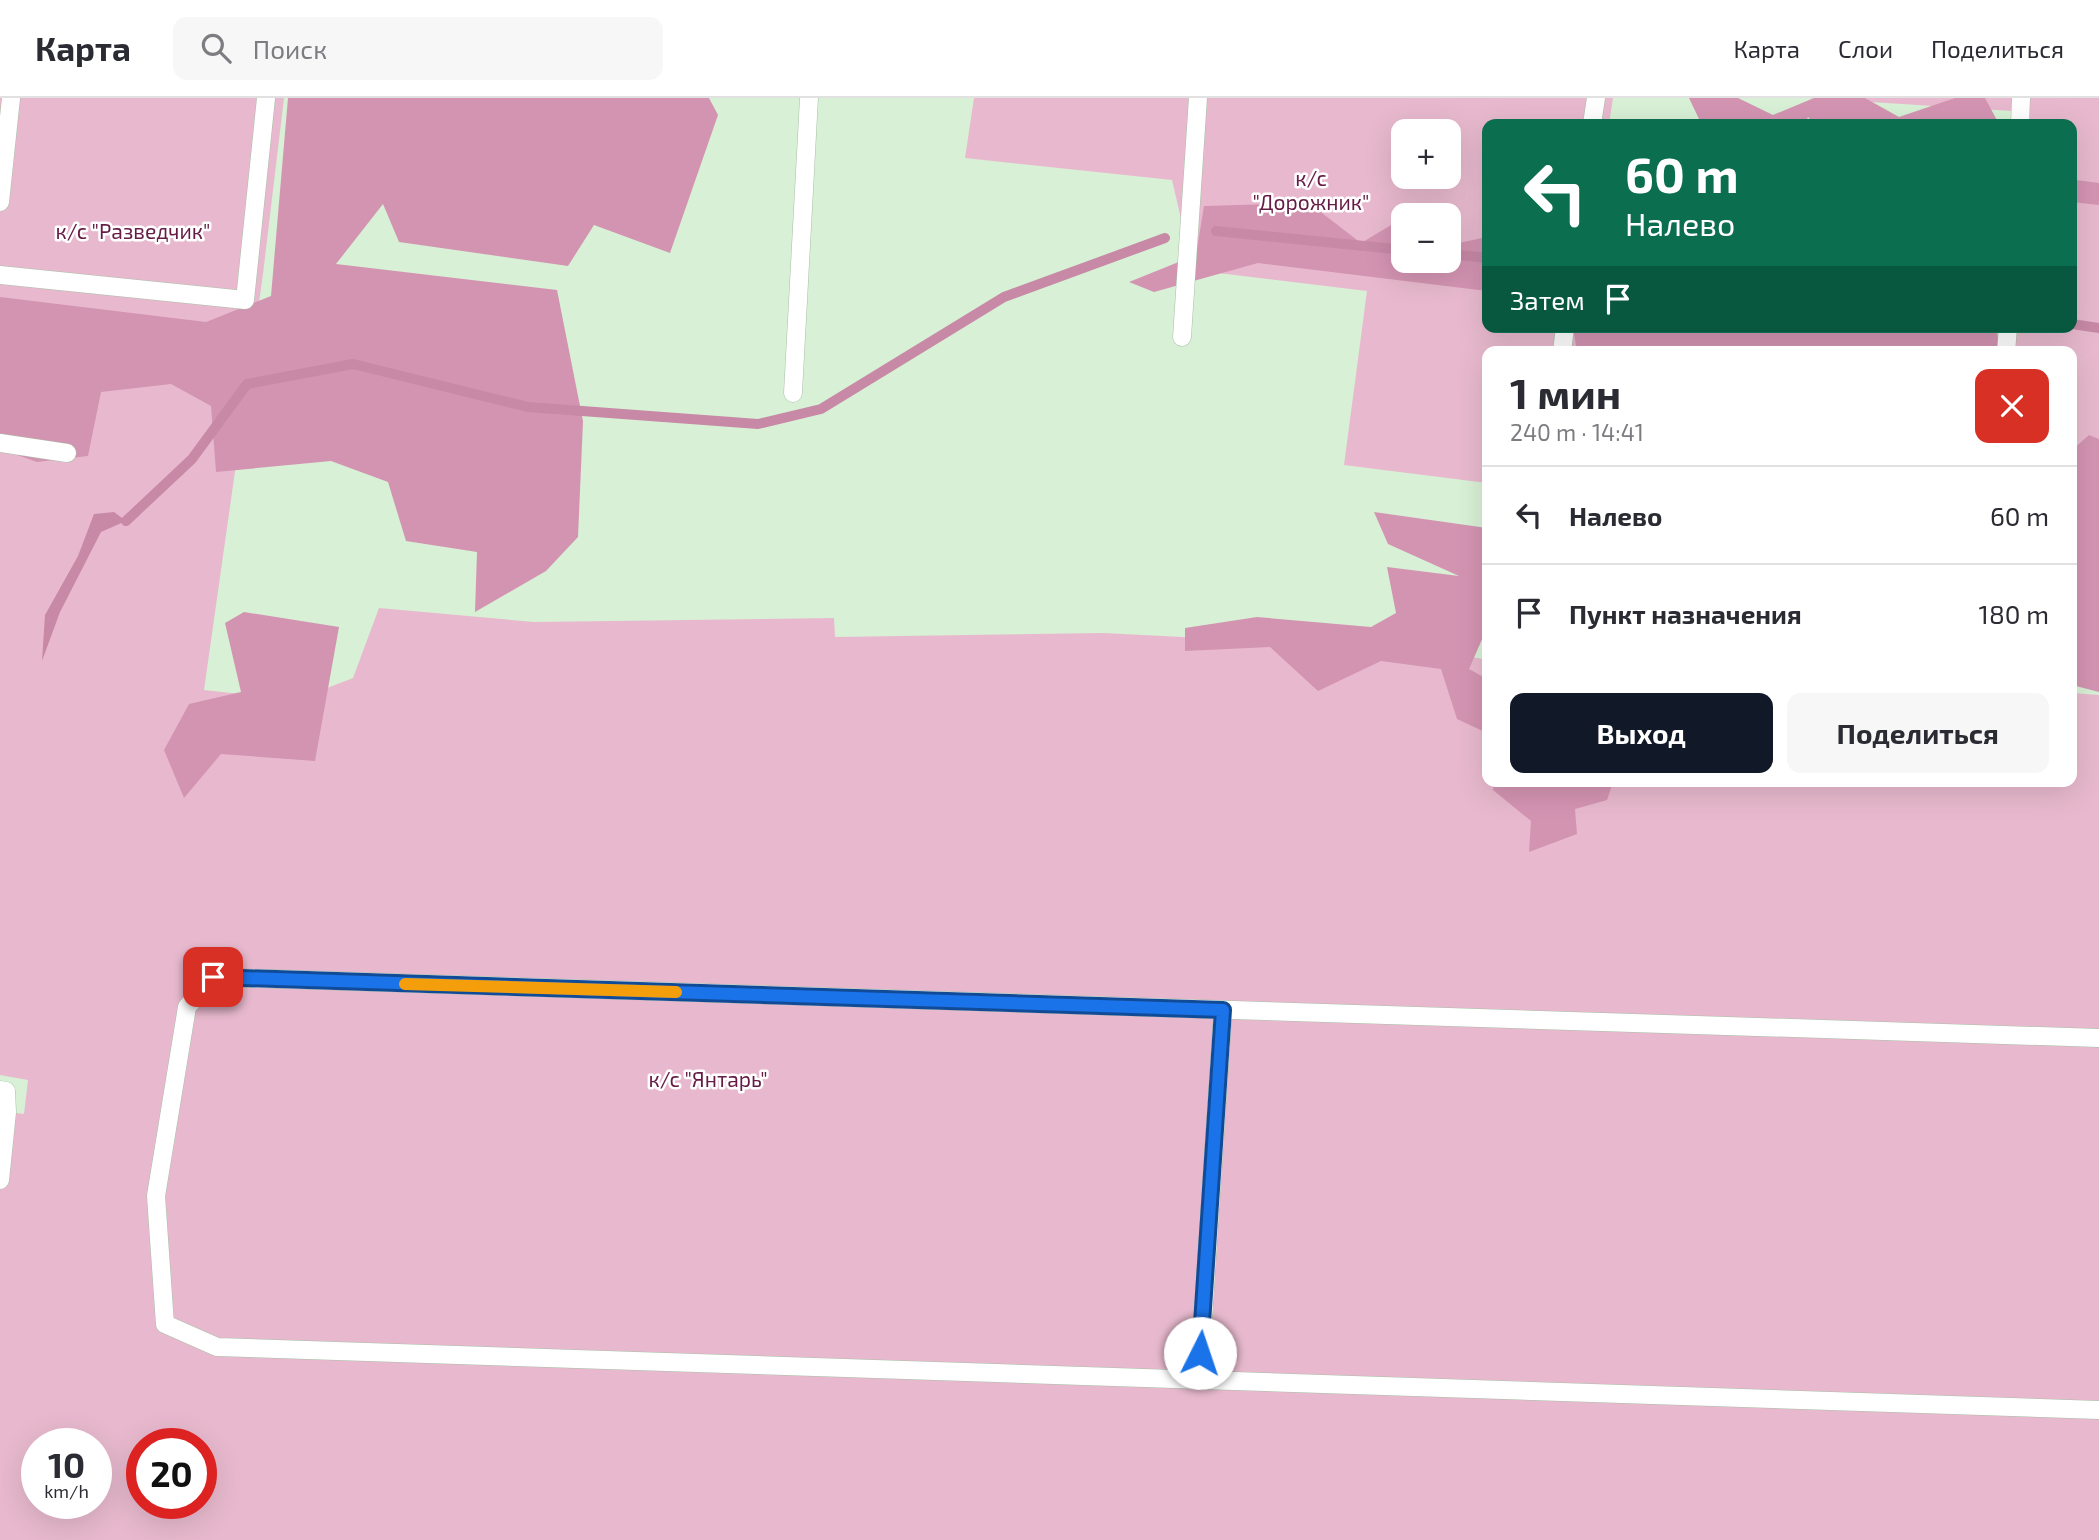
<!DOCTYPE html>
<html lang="ru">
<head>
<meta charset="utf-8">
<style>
	:root { --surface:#fff; --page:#f7f7f7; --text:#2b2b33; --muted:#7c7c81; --line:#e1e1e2; --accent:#111827 }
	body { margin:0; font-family:"Exo 2",sans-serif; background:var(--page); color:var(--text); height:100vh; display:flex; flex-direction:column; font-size:26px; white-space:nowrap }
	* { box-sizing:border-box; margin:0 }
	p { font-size:23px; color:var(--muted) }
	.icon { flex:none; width:38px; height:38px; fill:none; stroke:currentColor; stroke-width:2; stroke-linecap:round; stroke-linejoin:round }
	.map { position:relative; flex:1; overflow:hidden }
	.panel { position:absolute; left:1482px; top:248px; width:595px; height:441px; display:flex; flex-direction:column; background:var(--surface); border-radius:14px; box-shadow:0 7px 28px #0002 }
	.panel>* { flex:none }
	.guide { position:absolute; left:1482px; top:21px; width:595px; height:214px; border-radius:14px; box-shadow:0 7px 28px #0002; background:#0b6e4f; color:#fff; overflow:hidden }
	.tools { position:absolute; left:1391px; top:21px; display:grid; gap:14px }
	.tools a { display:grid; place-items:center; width:70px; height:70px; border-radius:14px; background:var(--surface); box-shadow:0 7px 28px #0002; font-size:35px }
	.speed { position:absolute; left:21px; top:1330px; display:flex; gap:14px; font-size:35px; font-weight:700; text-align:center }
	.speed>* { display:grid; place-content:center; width:91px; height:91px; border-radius:50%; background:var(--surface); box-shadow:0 7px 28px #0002; line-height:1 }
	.speed small { font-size:18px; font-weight:400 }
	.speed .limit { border:10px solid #d22; background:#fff; color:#111 }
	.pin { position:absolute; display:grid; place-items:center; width:60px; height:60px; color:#fff; margin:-30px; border-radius:14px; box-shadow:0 4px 10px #0006 }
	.me { position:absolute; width:77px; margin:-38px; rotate:4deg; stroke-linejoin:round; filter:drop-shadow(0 0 5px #0008) }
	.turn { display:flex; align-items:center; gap:24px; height:147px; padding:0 28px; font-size:32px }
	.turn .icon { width:91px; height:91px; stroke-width:2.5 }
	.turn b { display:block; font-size:49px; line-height:60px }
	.then { display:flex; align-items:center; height:66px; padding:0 28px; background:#0003; gap:14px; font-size:26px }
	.round { display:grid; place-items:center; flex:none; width:74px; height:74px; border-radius:14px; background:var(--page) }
	.head { display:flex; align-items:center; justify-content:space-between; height:119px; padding:0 28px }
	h1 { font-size:42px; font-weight:700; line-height:52px }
	.button { display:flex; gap:14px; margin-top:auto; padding:14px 28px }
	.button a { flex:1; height:80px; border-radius:14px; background:var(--accent); color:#fff; font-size:28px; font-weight:700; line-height:80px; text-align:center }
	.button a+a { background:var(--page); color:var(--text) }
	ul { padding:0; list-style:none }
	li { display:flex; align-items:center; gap:21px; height:98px; padding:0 28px; border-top:2px solid var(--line) }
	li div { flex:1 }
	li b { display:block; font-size:26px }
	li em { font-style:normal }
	header { display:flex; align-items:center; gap:42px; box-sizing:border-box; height:98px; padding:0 35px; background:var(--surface); border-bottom:2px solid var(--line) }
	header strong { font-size:33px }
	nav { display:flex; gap:38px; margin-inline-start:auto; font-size:24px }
	.search { width:490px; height:63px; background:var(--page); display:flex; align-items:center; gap:18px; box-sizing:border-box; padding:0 24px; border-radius:14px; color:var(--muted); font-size:26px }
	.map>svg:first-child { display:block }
</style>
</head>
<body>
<header>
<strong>Карта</strong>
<div class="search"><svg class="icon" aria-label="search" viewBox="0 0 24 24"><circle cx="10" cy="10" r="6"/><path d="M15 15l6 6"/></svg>Поиск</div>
<nav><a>Карта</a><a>Слои</a><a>Поделиться</a></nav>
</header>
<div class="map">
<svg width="2099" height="1442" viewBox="0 0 2099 1442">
	<rect width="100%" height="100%" fill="#d8f0d5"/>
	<!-- green -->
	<path fill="#e8b9ce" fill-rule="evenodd" d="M 0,0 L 284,0 L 263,176 L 204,592 L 296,602 L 353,580 L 379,510 L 534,524 L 834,520 L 835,539 L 1103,535 L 1438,552 L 1487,562 L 1488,684 L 2072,684 L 2072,595 L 2099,597 L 2099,1442 L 0,1442 L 0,1013 L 24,1016 L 28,982 L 0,977 ZM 37,1346 L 96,1346 L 96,1405 L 37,1405 ZM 142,1346 L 201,1346 L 201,1405 L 142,1405 Z
		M 974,0 L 1613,0 L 1609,26 L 1488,26 L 1488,229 L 1578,229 L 1575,254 L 1488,254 L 1487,385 L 1344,367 L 1367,193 L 1193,172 L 1172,82 L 965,60 ZM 1404,33 L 1449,33 L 1449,79 L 1404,79 ZM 1404,117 L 1449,117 L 1449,163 L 1404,163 Z
		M 1808,0 L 2099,0 L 2099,367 L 2072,368 L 2072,254 L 1994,254 L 1996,229 L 2072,229 L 2072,26 L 2012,26 L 2012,13 Z"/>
	<!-- forest -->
	<path fill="#d394b2" d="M 288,0 L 709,0 L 718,17 L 670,155 L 594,127 L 568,168 L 399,144 L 383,106 L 336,166 L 557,192 L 583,323 L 578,439 L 546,473 L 475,514 L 477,454 L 406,443 L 388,384 L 331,363 L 216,374 L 211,308 L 171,286 L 101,294 L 88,358 L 37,364 L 0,351 L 0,199 L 206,224 L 271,198 Z
		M 1689,0 L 1738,0 L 1773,17 L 1814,0 L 1865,0 L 1899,19 L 1955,0 L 1985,0 L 1999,26 L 1814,26 L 1808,19 L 1805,26 L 1685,26 L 1699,21 Z
		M 2076,82 L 2099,85 L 2099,107 L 2072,104 L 2072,89 Z
		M 1309,105 L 1361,145 L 1403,120 L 1404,163 L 1449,163 L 1449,147 L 1487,139 L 1487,193 L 1258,165 L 1154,194 L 1129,184 L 1196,157 L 1204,108 Z
		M 1573,229 L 1995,229 L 2001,254 L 1577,254 Z
		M 2089,337 L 2099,341 L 2099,594 L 2072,587 L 2072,352 Z
		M 1374,414 L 1487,430 L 1487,530 L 1469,571 L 1487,581 L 1487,635 L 1457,621 L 1441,571 L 1381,563 L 1318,593 L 1270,549 L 1185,553 L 1185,530 L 1257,519 L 1371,529 L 1396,515 L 1387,469 L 1459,478 L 1388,446 Z
		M 244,514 L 339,529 L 315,663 L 221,656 L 184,700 L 164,652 L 189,606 L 241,594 L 225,525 Z
		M 1494,684 L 1613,684 L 1607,702 L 1575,711 L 1577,736 L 1529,754 L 1531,723 L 1493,692 Z"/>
	<!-- water -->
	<path fill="#c789a6" d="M 114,414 L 126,423 L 101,434 L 60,514 L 42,563 L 45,517 L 78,458 L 94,416 Z"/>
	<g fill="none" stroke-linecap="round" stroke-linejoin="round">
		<!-- stream -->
		<path stroke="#c789a6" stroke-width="10" d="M 1216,133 L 1404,152
			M 1449,156 L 1488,160
			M 2072,226 L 2099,230
			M 126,423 L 192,361 L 247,286 L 353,266 L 528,309 L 758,326 L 821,311 L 1004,199 L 1165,140"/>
		<defs>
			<path id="lane" d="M 1592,26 L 1596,0
				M 2020,26 L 2021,0
				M 0,104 L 11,0
				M 0,177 L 245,202 L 266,0
				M 1182,239 L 1198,0
				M 1562,254 L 1565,229
				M 2006,254 L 2008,229
				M 793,295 L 809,0
				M 0,345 L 67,355
				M 2099,940 L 213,879 L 187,909 L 156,1098 L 165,1226 L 217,1249 L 2099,1312
				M 0,992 L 6,993 L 7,1014 L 0,1082
				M 1199,1282 L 1223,912"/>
		</defs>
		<!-- lane casing -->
		<use href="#lane" stroke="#a9bfa6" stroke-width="19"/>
		<!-- lane -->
		<use href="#lane" stroke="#fff" stroke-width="18"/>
	</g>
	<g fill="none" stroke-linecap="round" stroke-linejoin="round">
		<defs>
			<path id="route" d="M 213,879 L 1223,912 L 1200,1255"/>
		</defs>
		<!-- route casing -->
		<use href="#route" stroke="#114b97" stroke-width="18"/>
		<!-- route -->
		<use href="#route" stroke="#1a73e8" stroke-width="12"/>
		<!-- slow -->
		<path stroke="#f59e0b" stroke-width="12" d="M 405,886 L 676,894"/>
	</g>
	<g text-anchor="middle" stroke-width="5" stroke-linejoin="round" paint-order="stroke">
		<!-- park labels -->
		<g font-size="21" fill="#651b45" stroke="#fff">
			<text x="1311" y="88">к/с<tspan x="1311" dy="24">"Дорожник"</tspan></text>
			<text x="133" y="141">к/с "Разведчик"</text>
			<text x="708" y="989">к/с "Янтарь"</text>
		</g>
	</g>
</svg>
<div class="tools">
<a>+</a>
<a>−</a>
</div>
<div class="speed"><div>10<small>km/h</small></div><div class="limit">20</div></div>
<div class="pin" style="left:213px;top:879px;background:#d93025"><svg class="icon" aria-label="arrive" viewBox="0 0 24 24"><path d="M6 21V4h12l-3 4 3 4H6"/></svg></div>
<svg class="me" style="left:1200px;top:1255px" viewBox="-20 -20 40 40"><circle r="19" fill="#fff"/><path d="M0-13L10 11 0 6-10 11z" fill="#1a73e8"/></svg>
<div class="guide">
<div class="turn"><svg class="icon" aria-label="left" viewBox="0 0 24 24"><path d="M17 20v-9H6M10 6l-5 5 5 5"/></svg><div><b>60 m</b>Налево</div></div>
<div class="then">Затем<svg class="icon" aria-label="arrive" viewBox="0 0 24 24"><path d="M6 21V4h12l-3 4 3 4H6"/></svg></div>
</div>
<section class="panel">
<div class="head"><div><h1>1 мин</h1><p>240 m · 14:41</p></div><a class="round" style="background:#d93025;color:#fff"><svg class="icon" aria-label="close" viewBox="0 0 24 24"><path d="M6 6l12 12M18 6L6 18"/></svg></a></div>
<ul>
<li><svg class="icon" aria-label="left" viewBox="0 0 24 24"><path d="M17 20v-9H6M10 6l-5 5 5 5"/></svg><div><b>Налево</b></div><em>60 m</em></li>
<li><svg class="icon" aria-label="arrive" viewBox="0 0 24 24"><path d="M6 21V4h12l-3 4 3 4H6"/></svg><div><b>Пункт назначения</b></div><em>180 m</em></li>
</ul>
<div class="button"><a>Выход</a><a>Поделиться</a></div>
</section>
</div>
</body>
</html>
